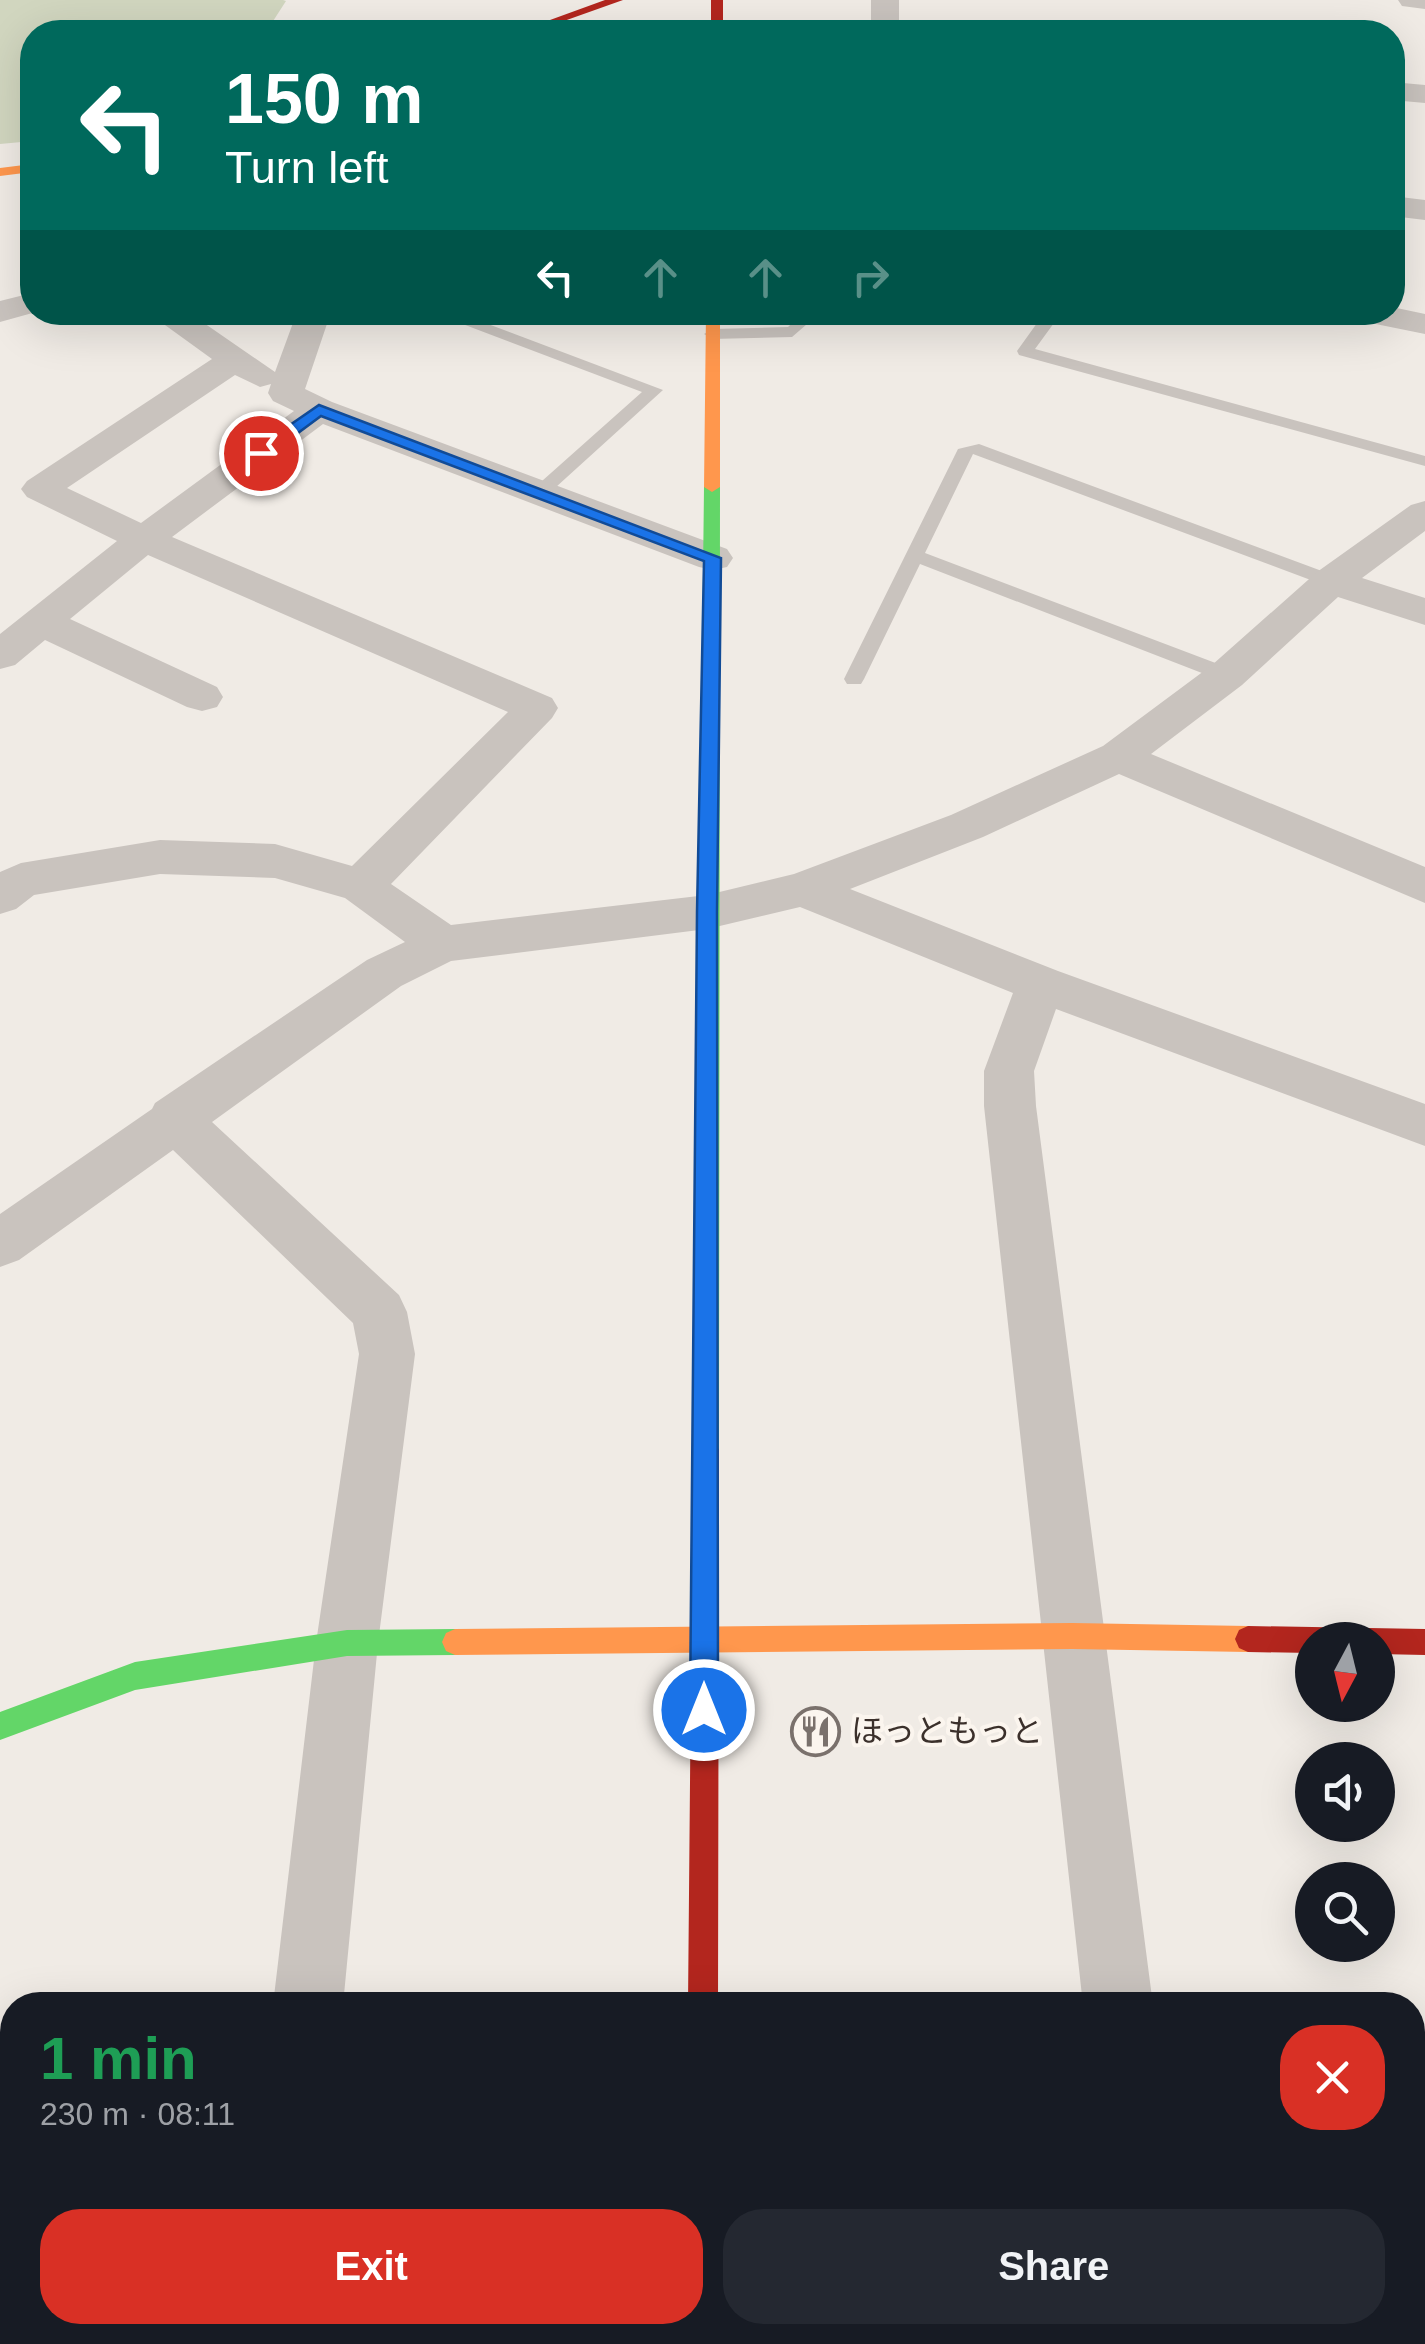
<!DOCTYPE html>
<html lang="en">
<head>
<meta charset="utf-8">
<style>
	:root { --surface:#171b24; --page:#242831; --text:#f1f3f6; --muted:#9ea1a6; --accent:#d93025 }
	body { margin:0; font-family:Arial,"Noto Sans JP",sans-serif; background:var(--page); color:var(--text); height:100vh; display:flex; flex-direction:column; font-size:38px; white-space:nowrap }
	* { box-sizing:border-box; margin:0 }
	p { font-size:32px; color:var(--muted) }
	.icon { flex:none; width:55px; height:55px; fill:none; stroke:currentColor; stroke-width:2; stroke-linecap:round; stroke-linejoin:round }
	.map { position:relative; flex:1; overflow:hidden }
	.sheet { position:absolute; left:0px; top:1992px; width:1425px; height:352px; display:flex; flex-direction:column; background:var(--surface); border-radius:40px 40px 0 0; box-shadow:0 10px 40px #0002 }
	.sheet>* { flex:none }
	.top-card { position:absolute; left:20px; top:20px; width:1385px; height:305px; border-radius:40px; box-shadow:0 10px 40px #0002; background:#00695c; color:#fff; overflow:hidden }
	.needle { width:65px; rotate:187deg }
	.buttons { position:absolute; left:1295px; top:1622px; display:grid; gap:20px }
	.buttons a { display:grid; place-items:center; width:100px; height:100px; border-radius:50%; background:var(--surface); box-shadow:0 10px 40px #0002; font-size:50px }
	.pin { position:absolute; display:grid; place-items:center; width:85px; height:85px; color:#fff; margin:-42px; border:5px solid #fff; border-radius:50%; box-shadow:0 2px 10px #0007 }
	.me { position:absolute; width:110px; margin:-55px; rotate:0deg; stroke-linejoin:round; filter:drop-shadow(0 0 8px #0008) }
	.turn { display:flex; align-items:center; gap:35px; height:210px; padding:0 40px; font-size:45px }
	.turn .icon { width:130px; height:130px; stroke-width:2.5 }
	.turn b { display:block; font-size:70px; line-height:85px }
	.lanes { display:flex; align-items:center; height:95px; padding:0 40px; background:#0003; justify-content:center; gap:50px; direction:ltr }
	.lanes .off { opacity:.35 }
	.round { display:grid; place-items:center; flex:none; width:105px; height:105px; border-radius:40px; background:var(--page) }
	.overview { display:flex; align-items:center; justify-content:space-between; height:170px; padding:0 40px }
	h1 { font-size:60px; font-weight:700; line-height:75px; color:#1e9e55 }
	.action { display:flex; gap:20px; margin-top:auto; padding:20px 40px }
	.action a { flex:1; height:115px; border-radius:40px; background:var(--accent); color:#fff; font-size:40px; font-weight:700; line-height:115px; text-align:center }
	.action a+a { background:var(--page); color:var(--text) }
	.map>svg:first-child { display:block }
</style>
</head>
<body>
<div class="map">
<svg width="1425" height="2344" viewBox="0 0 1425 2344">
	<rect width="100%" height="100%" fill="#f0ebe5"/>
	<!-- green -->
	<path fill="#d1d6bf" d="M 0,0 L 283,0 L 286,1 L 266,32 L 233,32 L 172,21 L 144,32 L 32,32 L 32,141 L 0,144 Z"/>
	<g fill="none" stroke-linecap="round" stroke-linejoin="round">
		<!-- lane -->
		<path fill="#c9c3be" fill-rule="evenodd" d="M 431,312 L 456,312 L 663,390 L 545,497 L 533,497 L 533,489 L 642,392 Z
			M 803,312 L 821,312 L 792,337 L 712,339 L 704,334 L 712,329 L 788,327 Z
			M 1045,312 L 1062,312 L 1035,349 L 1425,456 L 1425,466 L 1019,355 L 1017,351 Z
			M 979,444 L 1338,577 L 1341,581 L 1338,585 L 1324,585 L 973,454 L 925,553 L 1234,670 L 1237,675 L 1227,682 L 1220,680 L 920,564 L 864,679 L 861,684 L 847,684 L 844,679 L 958,449 Z"/>
		<!-- street -->
		<path fill="#c9c3be" fill-rule="evenodd" d="M 871,0 L 899,0 L 899,32 L 871,32 Z
			M 1398,0 L 1425,0 L 1425,9 L 1402,6 Z
			M 1392,82 L 1425,85 L 1425,103 L 1392,100 Z
			M 1392,196 L 1425,200 L 1425,220 L 1392,216 Z
			M 32,293 L 32,312 L 36,312 L 0,322 L 0,301 Z
			M 1392,307 L 1425,314 L 1425,334 L 1351,319 L 1346,312 L 1392,312 Z
			M 147,312 L 188,312 L 275,372 L 297,312 L 331,312 L 305,389 L 332,402 L 727,549 L 733,558 L 727,567 L 713,570 L 699,567 L 323,424 L 172,537 L 552,698 L 558,708 L 552,718 L 391,884 L 451,925 L 707,895 L 794,874 L 951,815 L 1103,746 L 1212,665 L 1317,572 L 1411,505 L 1425,501 L 1425,531 L 1362,578 L 1425,598 L 1425,625 L 1338,597 L 1242,685 L 1151,754 L 1425,867 L 1425,903 L 1119,774 L 983,837 L 850,889 L 1058,971 L 1425,1104 L 1425,1146 L 1056,1009 L 1034,1071 L 1036,1106 L 1153,2005 L 1083,2005 L 984,1106 L 984,1071 L 1013,993 L 800,907 L 707,929 L 451,961 L 401,986 L 212,1122 L 399,1295 L 407,1312 L 415,1354 L 378,1643 L 343,2005 L 273,2005 L 316,1643 L 359,1354 L 353,1323 L 173,1150 L 19,1260 L 0,1267 L 0,1214 L 152,1109 L 155,1103 L 367,960 L 405,942 L 345,898 L 275,878 L 160,874 L 34,895 L 16,909 L 0,914 L 0,872 L 21,863 L 160,840 L 275,844 L 352,866 L 508,712 L 148,555 L 70,619 L 217,687 L 223,697 L 217,707 L 202,711 L 187,707 L 45,640 L 15,665 L 0,669 L 0,634 L 117,541 L 27,497 L 21,489 L 27,481 L 212,359 ZM 235,375 L 260,387 L 271,384 L 268,393 L 273,401 L 294,411 L 141,523 L 67,488 Z
			M 12,2122 L 12,2196 L 0,2199 L 0,2125 Z
			M 232,2332 L 310,2332 L 309,2344 L 231,2344 Z
			M 1120,2332 L 1198,2332 L 1199,2344 L 1121,2344 Z"/>
		<!-- fast -->
		<path fill="#63d668" fill-rule="evenodd" d="M 712,482 L 720,487 L 719,1450 L 715,1458 L 706,1462 L 697,1458 L 693,1450 L 704,487 Z
			M 455,1629 L 464,1633 L 468,1642 L 464,1651 L 455,1655 L 347,1656 L 135,1690 L 0,1740 L 0,1712 L 135,1662 L 347,1630 Z
			M 685,2332 L 719,2332 L 719,2344 L 685,2344 Z"/>
		<!-- slow -->
		<path fill="#ff974d" fill-rule="evenodd" d="M 32,164 L 32,172 L 0,176 L 0,168 Z
			M 706,312 L 720,312 L 720,487 L 712,492 L 704,487 Z
			M 1072,1623 L 1248,1626 L 1257,1630 L 1261,1639 L 1257,1648 L 1248,1652 L 1072,1649 L 455,1655 L 446,1651 L 442,1642 L 446,1633 L 455,1629 Z"/>
		<!-- jam -->
		<path fill="#b3261e" fill-rule="evenodd" d="M 605,0 L 623,0 L 533,32 L 517,32 Z
			M 711,0 L 723,0 L 723,32 L 711,32 Z
			M 706,1438 L 715,1442 L 719,1450 L 718,2005 L 688,2005 L 693,1450 L 697,1442 Z
			M 1248,1626 L 1425,1629 L 1425,1655 L 1378,1654 L 1378,1640 L 1312,1640 L 1312,1653 L 1248,1652 L 1239,1648 L 1235,1639 L 1239,1630 Z"/>
	</g>
	<!-- route -->
	<path fill="#1a73e8" stroke="#114b97" stroke-width="2.5" d="M 319,405 L 721,558 L 717,912 L 718,1710 L 714,1720 L 704,1724 L 694,1720 L 690,1710 L 697,912 L 704,561 L 321,416 L 267,456 L 255,456 L 255,449 Z"/>
	<!-- icons -->
	<defs>
		<symbol id="restaurant-ring" viewBox="-11 -11 22 22"><circle r="9.5" fill="#fbf5ee" stroke="#7a716c" stroke-width="1.5"/><path d="M-5-6h1v4h1v-4h1v4h1v-4h1v5L-1.5 .5V6h-2V.5L-5-1ZM5-6V6H3V1.5H1.5Q1.5-4 5-6Z" fill="#7a716c"/></symbol>
	</defs>
	<g fill-rule="evenodd">
		<use href="#restaurant-ring" x="788" y="1704" width="55" height="55"/>
	</g>
	<g text-anchor="middle" stroke-width="8" stroke-linejoin="round" paint-order="stroke">
		<!-- near-poi labels -->
		<g font-size="32" fill="#3b302b" stroke="#fbf5ee" text-anchor="start">
			<text x="851" y="1742">ほっともっと</text>
		</g>
	</g>
</svg>
<div class="buttons">
<a><svg class="needle" viewBox="-14 -14 28 28"><path d="M0-13l5 13h-10z" fill="#e53935"/><path d="M0 13l5-13h-10z" fill="#9ea1a6"/></svg></a>
<a><svg class="icon" aria-label="sound" viewBox="0 0 24 24"><path d="M4 9h4l5-4v14l-5-4H4zM17 9q2 3 0 6"/></svg></a>
<a><svg class="icon" aria-label="search" viewBox="0 0 24 24"><circle cx="10" cy="10" r="6"/><path d="M15 15l6 6"/></svg></a>
</div>
<div class="pin" style="left:261px;top:453px;background:#d93025"><svg class="icon" aria-label="arrive" viewBox="0 0 24 24"><path d="M6 21V4h12l-3 4 3 4H6"/></svg></div>
<svg class="me" style="left:704px;top:1710px" viewBox="-20 -20 40 40"><circle r="17" fill="#1a73e8" stroke="#fff" stroke-width="3"/><path d="M0-11L8 9 0 5-8 9z" fill="#fff"/></svg>
<div class="top-card">
<div class="turn"><svg class="icon" aria-label="left" viewBox="0 0 24 24"><path d="M17 20v-9H6M10 6l-5 5 5 5"/></svg><div><b>150 m</b>Turn left</div></div>
<div class="lanes"><svg class="icon" aria-label="left" viewBox="0 0 24 24"><path d="M17 20v-9H6M10 6l-5 5 5 5"/></svg><svg class="icon off" aria-label="ahead" viewBox="0 0 24 24"><path d="M12 20V5M6 11l6-6 6 6"/></svg><svg class="icon off" aria-label="ahead" viewBox="0 0 24 24"><path d="M12 20V5M6 11l6-6 6 6"/></svg><svg class="icon off" aria-label="right" viewBox="0 0 24 24"><path d="M7 20v-9h11M14 6l5 5-5 5"/></svg></div>
</div>
<section class="sheet">
<div class="overview"><div><h1>1 min</h1><p>230 m · 08:11</p></div><a class="round" style="background:#d93025;color:#fff"><svg class="icon" aria-label="close" viewBox="0 0 24 24"><path d="M6 6l12 12M18 6L6 18"/></svg></a></div>
<div class="action"><a>Exit</a><a>Share</a></div>
</section>
</div>
</body>
</html>
